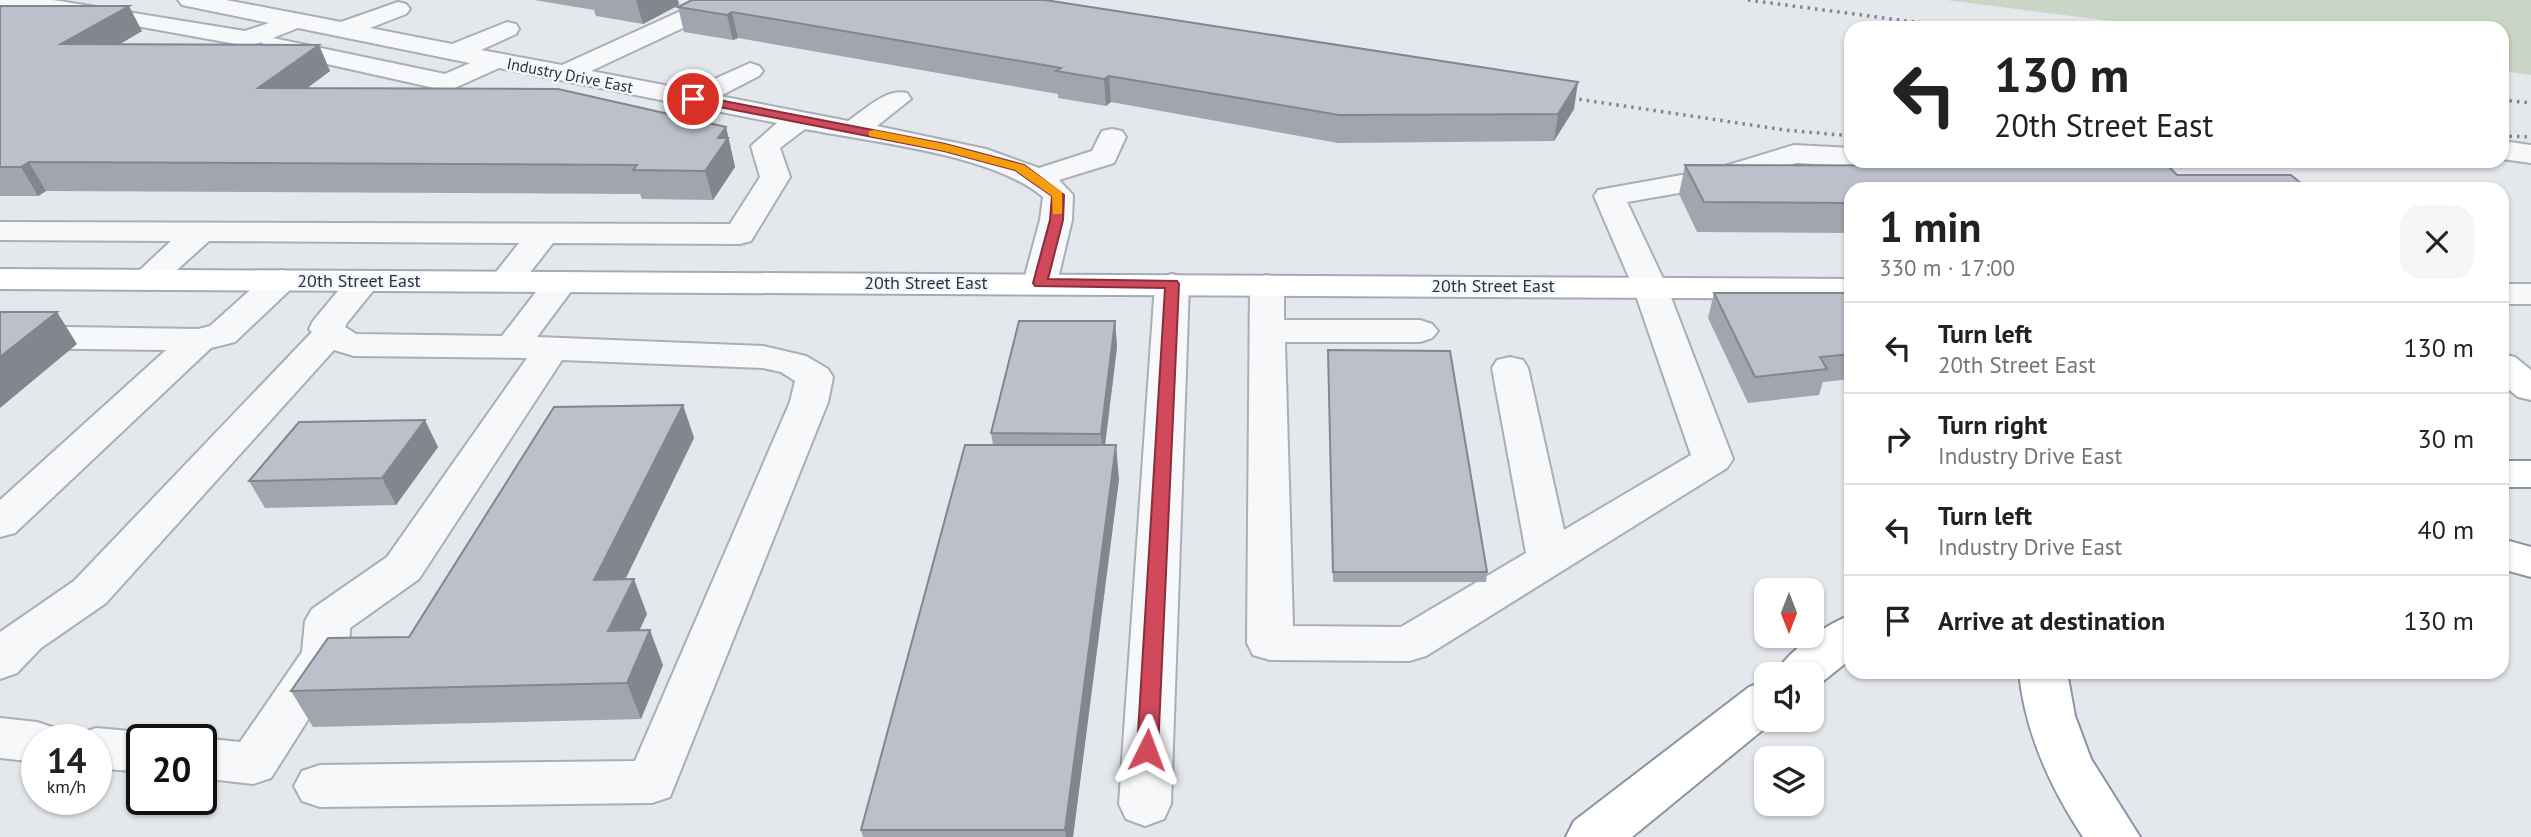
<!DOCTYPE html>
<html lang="en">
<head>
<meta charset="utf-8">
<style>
	:root { --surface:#fff; --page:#f6f6f6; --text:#222; --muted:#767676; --line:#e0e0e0 }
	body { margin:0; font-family:"PT Sans",sans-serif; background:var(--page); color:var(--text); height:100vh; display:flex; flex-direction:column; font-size:26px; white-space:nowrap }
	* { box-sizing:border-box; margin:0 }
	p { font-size:23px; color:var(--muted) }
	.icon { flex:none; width:38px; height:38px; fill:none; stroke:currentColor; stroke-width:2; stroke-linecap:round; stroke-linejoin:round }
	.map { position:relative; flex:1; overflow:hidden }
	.panel { position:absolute; left:1844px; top:182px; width:665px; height:497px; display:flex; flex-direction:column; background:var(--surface); border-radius:21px; box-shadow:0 2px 5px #0004 }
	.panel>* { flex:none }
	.guide { position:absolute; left:1844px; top:21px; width:665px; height:147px; border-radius:21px; box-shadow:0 2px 5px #0004; background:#fff; color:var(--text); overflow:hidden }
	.needle { width:46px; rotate:180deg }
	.fabs { position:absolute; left:1754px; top:578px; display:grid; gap:14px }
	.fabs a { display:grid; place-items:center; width:70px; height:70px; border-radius:14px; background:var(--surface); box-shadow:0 2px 5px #0004; font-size:35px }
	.speed { position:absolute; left:21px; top:724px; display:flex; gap:14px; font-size:35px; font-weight:700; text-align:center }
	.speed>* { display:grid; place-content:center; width:91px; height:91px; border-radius:50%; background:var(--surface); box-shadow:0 2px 5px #0004; line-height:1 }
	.speed small { font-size:18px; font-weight:400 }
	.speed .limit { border:4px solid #111; border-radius:10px; background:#fff; color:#111 }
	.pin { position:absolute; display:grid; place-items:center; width:60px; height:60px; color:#fff; margin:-30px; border:4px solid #fff; border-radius:50%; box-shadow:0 2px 7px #0007 }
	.me { position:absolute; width:77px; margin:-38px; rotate:3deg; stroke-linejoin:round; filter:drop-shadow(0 0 5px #0008) }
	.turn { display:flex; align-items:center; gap:24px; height:147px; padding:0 35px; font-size:32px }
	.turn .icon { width:91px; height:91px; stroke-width:2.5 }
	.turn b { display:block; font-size:49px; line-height:60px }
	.round { display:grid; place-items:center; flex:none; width:74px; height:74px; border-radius:21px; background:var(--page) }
	.summary { display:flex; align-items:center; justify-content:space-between; height:119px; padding:0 35px }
	h1 { font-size:42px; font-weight:700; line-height:52px }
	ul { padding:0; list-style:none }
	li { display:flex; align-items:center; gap:21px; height:91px; padding:0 35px; border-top:2px solid var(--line) }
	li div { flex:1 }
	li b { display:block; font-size:26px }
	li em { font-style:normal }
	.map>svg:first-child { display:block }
</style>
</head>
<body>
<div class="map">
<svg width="2531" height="837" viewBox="0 0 2531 837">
	<rect width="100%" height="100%" fill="#e4e7ec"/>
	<!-- green -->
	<path fill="#c9d6c5" d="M 1946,0 L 2531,0 L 2531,75 L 2503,71 L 2502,28 L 2166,28 Z"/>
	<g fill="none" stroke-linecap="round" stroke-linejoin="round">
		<defs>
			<path id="minor" d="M 0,0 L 53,0 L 245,31 L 269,23 L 182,5 L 178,0 L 226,0 L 341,22 L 398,2 L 406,4 L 410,9 L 406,14 L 370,28 L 452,44 L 507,22 L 516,24 L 519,29 L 516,34 L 481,50 L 562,65 L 705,0 L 736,0 L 732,5 L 591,71 L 690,90 L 750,63 L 759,66 L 763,71 L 759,76 L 720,96 L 848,121 C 866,109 886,88 907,93 L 911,99 L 877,126 L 986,149 L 1039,168 L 1092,151 L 1102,131 L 1112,129 L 1122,131 L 1126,137 L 1114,163 L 1059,180 L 1073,195 L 1072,220 L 1057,283 L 1052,290 L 1040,293 L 1028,290 L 1023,283 L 1040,220 L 1043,197 C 993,154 871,142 805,129 L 780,148 L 790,177 L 751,241 L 740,244 L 553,243 L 518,288 L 506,291 L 494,288 L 489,281 L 519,243 L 209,241 L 158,287 L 146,290 L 134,287 L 129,280 L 171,241 L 0,240 L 0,222 L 730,224 L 760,177 L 751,146 L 777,123 L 499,68 L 448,91 L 264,50 L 261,45 L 263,42 L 247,46 L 120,23 L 0,7 ZM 298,28 L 455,60 L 470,63 L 445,74 L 273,38 Z
				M 2502,141 L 2531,145 L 2531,163 L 2502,159 Z
				M 1794,145 L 1852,148 L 1852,161 L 1864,161 L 1852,166 L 1796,163 L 1719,186 L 1627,202 L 1667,287 L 1733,459 L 1727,468 L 1426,656 L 1409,661 L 1270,660 L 1253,655 L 1247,643 L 1250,285 L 1255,278 L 1267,275 L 1279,278 L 1284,285 L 1284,320 L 1420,320 L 1432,324 L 1438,331 L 1432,338 L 1420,342 L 1285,342 L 1293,626 L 1401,627 L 1526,553 L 1492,368 L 1497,360 L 1510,357 L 1523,360 L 1528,368 L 1564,530 L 1691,455 L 1633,287 L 1594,196 L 1598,190 L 1715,169 Z
				M 1905,161 L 2039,161 L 2065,165 L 2070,171 L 2065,177 L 2055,180 L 1920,170 L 1910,167 Z
				M 281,270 L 293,273 L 298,280 L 293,287 L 235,342 L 211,348 L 15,533 L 0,537 L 0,500 L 166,350 L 0,348 L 0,326 L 198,329 L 210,326 L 269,273 Z
				M 364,271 L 376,274 L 381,281 L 347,323 L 345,327 L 356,334 L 502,336 L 549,275 L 561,272 L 573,275 L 578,282 L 537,337 L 763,346 L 806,356 L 828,369 L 833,377 L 828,402 L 670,797 L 652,803 L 320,807 L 302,801 L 294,786 L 302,771 L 320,765 L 635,761 L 790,402 L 795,381 L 781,372 L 763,368 L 562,360 L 419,579 L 350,628 L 349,655 L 271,778 L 253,784 L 201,778 L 201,740 L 193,740 L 201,738 L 240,742 L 302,652 L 305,621 L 312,609 L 387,557 L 527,358 L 354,356 L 334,350 L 106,603 L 41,648 L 17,673 L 0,679 L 0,632 L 74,581 L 312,332 L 309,329 L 313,321 L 352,274 Z
				M 1172,274 L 1184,277 L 1189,284 L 1171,804 L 1164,819 L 1145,826 L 1126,819 L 1119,804 L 1155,284 L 1160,277 Z
				M 2502,284 L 2531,284 L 2531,304 L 2502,304 Z
				M 0,718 L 37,722 L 55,728 L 61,740 L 37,740 L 37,762 L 0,758 Z
				M 96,728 L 142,732 L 161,740 L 142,740 L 142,772 L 96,768 L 96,740 L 75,740 L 78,734 Z"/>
			<path id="major" d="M 0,269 L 1852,279 L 1852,299 L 0,289 Z
				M 2502,354 L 2515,357 L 2531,370 L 2531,400 L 2518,397 L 2502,384 Z"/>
			<path id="highway" d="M 2502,461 L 2531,461 L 2531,487 L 2502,487 Z
				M 2502,539 L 2531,547 L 2531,577 L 2502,569 Z
				M 1852,615 L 1852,658 L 1816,687 L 1811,688 L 1811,674 L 1775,674 C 1788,651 1827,623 1852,615 Z
				M 2019,672 L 2067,672 L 2075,716 L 2091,759 L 2140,837 L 2083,837 C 2050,787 2025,733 2019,672 Z
				M 1766,681 L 1766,719 L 1776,719 L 1632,837 L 1566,837 L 1574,821 L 1749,687 Z"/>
		</defs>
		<!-- minor casing -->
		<use href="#minor" stroke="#a9aeb7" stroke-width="4"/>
		<!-- major casing -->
		<use href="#major" stroke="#a3abb8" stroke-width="4"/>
		<!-- highway casing -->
		<use href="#highway" stroke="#8b94a3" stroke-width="4"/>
		<!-- minor -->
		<use href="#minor" fill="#f7f8fa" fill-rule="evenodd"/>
		<!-- major -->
		<use href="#major" fill="#fff" fill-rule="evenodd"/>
		<!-- highway -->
		<use href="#highway" fill="#fff" fill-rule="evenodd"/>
		<!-- rail -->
		<path stroke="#7d8696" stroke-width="3.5" stroke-dasharray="2.5 5" stroke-linecap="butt" d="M 1748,0 L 1960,28
			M 1557,96 L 1785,130 L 1852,136
			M 2502,100 L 2531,103
			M 2502,136 L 2531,137"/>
	</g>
	<!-- wall -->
	<path fill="#a1a5ae" d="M 534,0 L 679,0 L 678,0 L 679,5 L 643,24 L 596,16 L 594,10 Z
		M 692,0 L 1574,109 L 1554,141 L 1338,143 L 1111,102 L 1106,106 L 1058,98 L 1058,94 L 738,38 L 733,40 L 684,32 L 678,7 Z
		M 0,6 L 142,31 L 120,44 L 319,45 L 330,71 L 307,88 L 726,127 L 735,167 L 713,200 L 642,199 L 640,194 L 46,191 L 38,196 L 0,196 Z
		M 1685,165 L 2177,175 L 1852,189 L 1852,233 L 1697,232 L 1679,194 Z
		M 1714,293 L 1852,296 L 1852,379 L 1823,382 L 1819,395 L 1748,403 L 1708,318 Z
		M 1115,321 L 1117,347 L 1105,445 L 1119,479 L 1073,837 L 863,837 L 861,830 L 993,445 L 991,433 Z
		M 1328,350 L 1487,572 L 1486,582 L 1333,582 Z
		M 683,405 L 694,438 L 625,579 L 647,614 L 639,630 L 663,665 L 641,719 L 313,727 L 291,691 L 409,637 Z
		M 438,447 L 396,505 L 265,508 L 249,481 Z"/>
	<!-- shaded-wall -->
	<path fill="#83868d" d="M 636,0 L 679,0 L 678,0 L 679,5 L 643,24 Z
		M 129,6 L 142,31 L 76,70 L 61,44 Z
		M 732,12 L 738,38 L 733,40 L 727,15 Z
		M 319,45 L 330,71 L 271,115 L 258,88 Z
		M 1109,76 L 1111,102 L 1106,106 L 1104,79 Z
		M 1578,82 L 1574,109 L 1554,141 L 1558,114 Z
		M 726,127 L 735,167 L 713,200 L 705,171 L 718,138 Z
		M 29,162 L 46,191 L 38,196 L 21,167 Z
		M 57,312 L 77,344 L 0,408 L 0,357 Z
		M 1115,321 L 1117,347 L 1103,461 L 1101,434 Z
		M 683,405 L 694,438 L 608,615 L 594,580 Z
		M 425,420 L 438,447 L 396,505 L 382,478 Z
		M 1116,445 L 1119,479 L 1073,837 L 1066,837 L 1065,830 Z
		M 634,579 L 647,614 L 623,666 L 608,631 Z
		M 650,630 L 663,665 L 641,719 L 627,683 Z"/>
	<!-- building -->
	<path fill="#bbc0ca" stroke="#83868d" stroke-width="2" d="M 692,0 L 1045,0 L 1578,82 L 1558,114 L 1339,115 L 1109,76 L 1104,79 L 1056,71 L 1061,68 L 732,12 L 727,15 L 678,7 Z
		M 0,6 L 129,6 L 61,44 L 319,45 L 258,88 L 558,89 L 726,127 L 718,138 L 728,138 L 705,171 L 633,170 L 637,165 L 29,162 L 21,167 L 0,167 Z
		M 1685,165 L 2168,166 L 2177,175 L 2291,175 L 2308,189 L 1852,189 L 1852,203 L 1704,202 Z
		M 1714,293 L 1849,293 L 1852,296 L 1852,354 L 1820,357 L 1827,369 L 1755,377 Z
		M 0,312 L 57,312 L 0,357 Z
		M 1019,321 L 1115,321 L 1101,434 L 991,433 Z
		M 1328,350 L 1450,351 L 1487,572 L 1333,572 Z
		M 683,405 L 594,580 L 634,579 L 608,631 L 650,630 L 627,683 L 291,691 L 328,638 L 409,637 L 554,407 Z
		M 425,420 L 382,478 L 249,481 L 299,422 Z
		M 965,445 L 1116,445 L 1065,830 L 861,830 Z"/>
	<!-- route -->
	<path fill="#d1495b" stroke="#882f3b" stroke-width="2" d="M 693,95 L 945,144 L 1024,165 L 1064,195 L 1063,220 L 1048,279 L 1177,281 L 1179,284 L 1158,750 L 1155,756 L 1147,758 L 1140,756 L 1137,750 L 1165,288 L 1035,286 L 1033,283 L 1050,220 L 1052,196 L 1015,170 L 944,151 L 689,101 L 687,99 Z"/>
	<!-- slow -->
	<path fill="#f59e0b" d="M 874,130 L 945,144 L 1024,165 L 1062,192 L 1062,214 L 1053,214 L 1052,196 L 1015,170 L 944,151 L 869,136 L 869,131 Z"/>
	<g text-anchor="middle" stroke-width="5" stroke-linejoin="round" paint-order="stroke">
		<!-- far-street labels -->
		<g font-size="16" fill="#2b3445" stroke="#f4f6f9">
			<text transform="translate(570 75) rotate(11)" y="6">Industry Drive East</text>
		</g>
		<!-- street labels -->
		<g font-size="18" fill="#2b3445" stroke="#f4f6f9">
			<text x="359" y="287">20th Street East</text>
			<text x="926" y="289">20th Street East</text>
			<text x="1493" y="292">20th Street East</text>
		</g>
	</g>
</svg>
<div class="fabs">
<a><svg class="needle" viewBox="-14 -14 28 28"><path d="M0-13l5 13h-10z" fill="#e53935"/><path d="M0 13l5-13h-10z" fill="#767676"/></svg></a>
<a><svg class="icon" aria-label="sound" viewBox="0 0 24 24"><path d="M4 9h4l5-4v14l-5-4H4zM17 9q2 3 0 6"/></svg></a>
<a><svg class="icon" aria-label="layers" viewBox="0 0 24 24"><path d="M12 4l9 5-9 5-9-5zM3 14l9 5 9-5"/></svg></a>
</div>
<div class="speed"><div>14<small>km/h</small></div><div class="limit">20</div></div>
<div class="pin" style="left:693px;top:99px;background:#d93025"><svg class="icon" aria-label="arrive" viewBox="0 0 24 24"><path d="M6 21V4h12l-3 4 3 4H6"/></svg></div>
<svg class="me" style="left:1147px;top:750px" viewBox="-20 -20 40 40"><path d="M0-17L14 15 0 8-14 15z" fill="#d1495b" stroke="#fff" stroke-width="4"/></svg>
<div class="guide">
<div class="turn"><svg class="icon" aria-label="left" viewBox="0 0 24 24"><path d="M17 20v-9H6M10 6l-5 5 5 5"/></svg><div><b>130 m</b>20th Street East</div></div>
</div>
<section class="panel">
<div class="summary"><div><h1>1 min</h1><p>330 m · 17:00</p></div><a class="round"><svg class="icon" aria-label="close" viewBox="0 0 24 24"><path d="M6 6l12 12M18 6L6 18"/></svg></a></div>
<ul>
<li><svg class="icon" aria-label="left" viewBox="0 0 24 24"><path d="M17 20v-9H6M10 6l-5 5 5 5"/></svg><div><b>Turn left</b><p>20th Street East</p></div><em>130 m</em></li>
<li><svg class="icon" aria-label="right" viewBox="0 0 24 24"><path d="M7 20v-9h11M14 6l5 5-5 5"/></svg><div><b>Turn right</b><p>Industry Drive East</p></div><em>30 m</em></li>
<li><svg class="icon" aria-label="left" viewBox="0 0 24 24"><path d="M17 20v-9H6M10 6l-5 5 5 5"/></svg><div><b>Turn left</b><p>Industry Drive East</p></div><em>40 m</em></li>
<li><svg class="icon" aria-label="arrive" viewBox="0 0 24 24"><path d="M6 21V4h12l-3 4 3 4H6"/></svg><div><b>Arrive at destination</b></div><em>130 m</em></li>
</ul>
</section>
</div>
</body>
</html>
